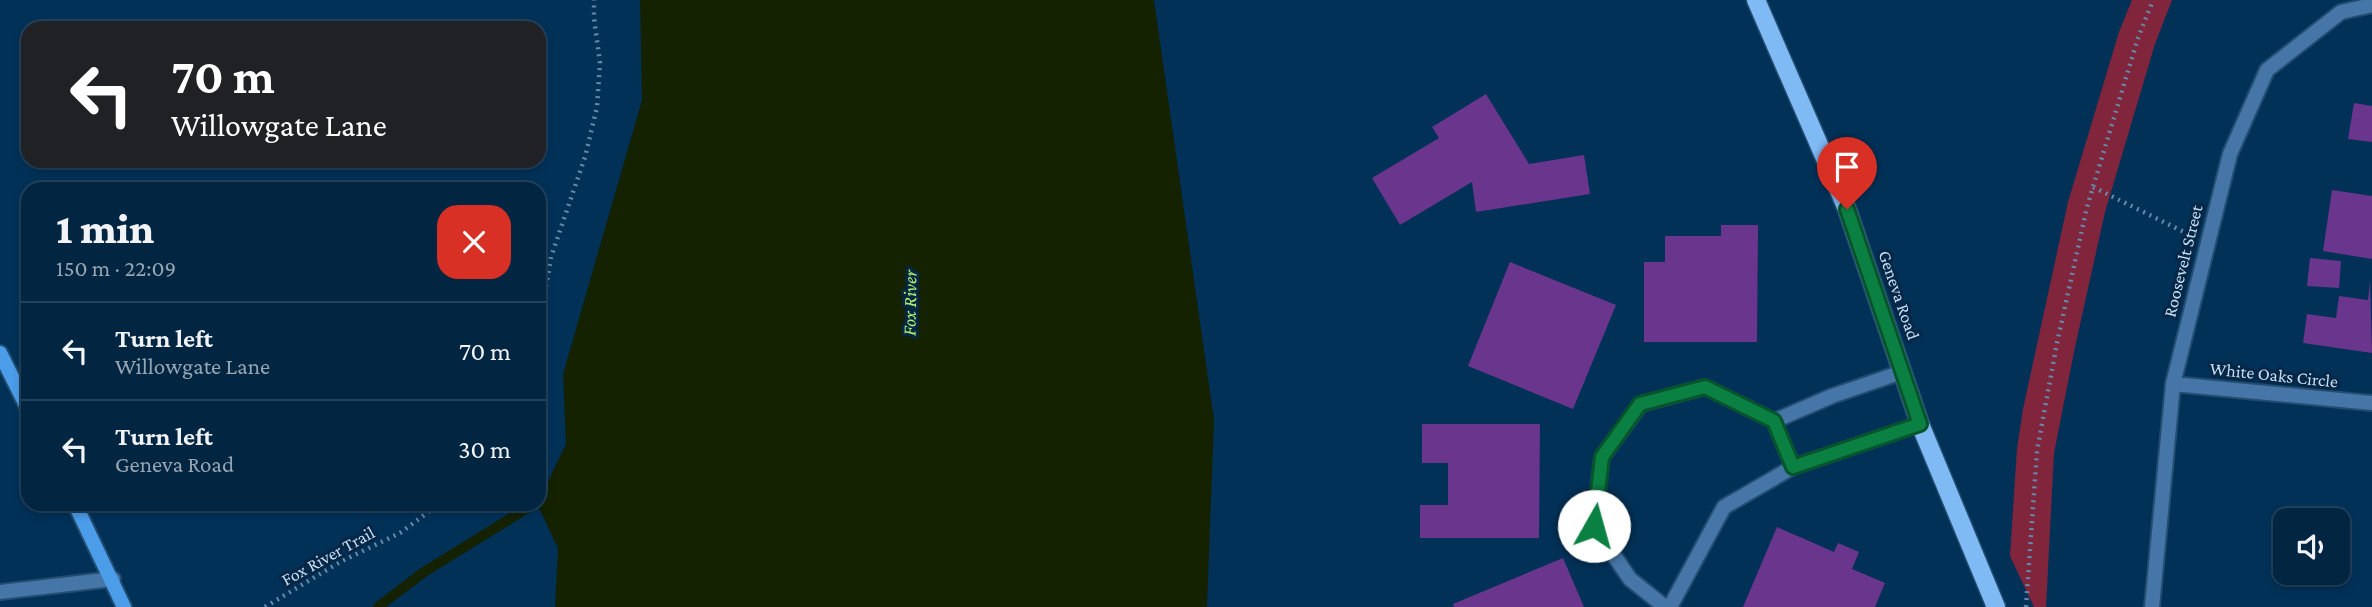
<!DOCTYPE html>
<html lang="en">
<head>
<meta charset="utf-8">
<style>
	:root { --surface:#022542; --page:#10314d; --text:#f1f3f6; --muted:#96a5b2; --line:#23425b }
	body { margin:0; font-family:"Crimson Pro",serif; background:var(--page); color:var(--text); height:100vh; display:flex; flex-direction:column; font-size:26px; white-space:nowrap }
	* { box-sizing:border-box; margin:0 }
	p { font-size:23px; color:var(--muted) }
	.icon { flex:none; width:38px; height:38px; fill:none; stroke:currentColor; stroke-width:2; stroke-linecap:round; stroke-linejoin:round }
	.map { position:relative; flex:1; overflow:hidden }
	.drawer { position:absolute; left:21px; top:182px; width:525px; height:329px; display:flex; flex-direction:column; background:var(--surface); border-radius:21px; box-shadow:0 4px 10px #0003,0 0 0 2px var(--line) }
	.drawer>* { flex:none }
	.hud { position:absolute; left:21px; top:21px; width:525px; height:147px; border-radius:21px; box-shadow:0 4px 10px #0003,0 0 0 2px var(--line); background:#202124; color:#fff; overflow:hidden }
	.buttons { position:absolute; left:2273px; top:508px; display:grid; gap:14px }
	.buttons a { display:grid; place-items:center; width:77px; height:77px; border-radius:14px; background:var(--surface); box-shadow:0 4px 10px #0003,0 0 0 2px var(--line); font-size:35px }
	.pin { position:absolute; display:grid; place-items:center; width:60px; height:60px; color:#fff; margin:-72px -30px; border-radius:50% 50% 50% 0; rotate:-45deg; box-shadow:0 0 7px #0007 }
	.pin .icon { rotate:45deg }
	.me { position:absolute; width:77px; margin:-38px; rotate:7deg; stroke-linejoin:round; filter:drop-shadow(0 0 5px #0008) }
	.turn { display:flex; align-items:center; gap:24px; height:147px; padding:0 35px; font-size:32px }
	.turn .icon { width:91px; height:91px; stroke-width:2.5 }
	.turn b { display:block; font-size:49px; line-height:60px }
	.round { display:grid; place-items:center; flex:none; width:74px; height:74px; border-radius:21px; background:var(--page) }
	.summary { display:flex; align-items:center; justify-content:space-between; height:119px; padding:0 35px }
	h1 { font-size:42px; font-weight:800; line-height:52px }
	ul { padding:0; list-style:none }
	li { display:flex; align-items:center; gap:21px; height:98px; padding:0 35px; border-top:2px solid var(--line) }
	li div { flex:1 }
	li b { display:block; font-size:26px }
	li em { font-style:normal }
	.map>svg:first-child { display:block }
</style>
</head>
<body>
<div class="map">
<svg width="2372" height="607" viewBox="0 0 2372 607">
	<rect width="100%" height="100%" fill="#023158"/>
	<!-- green -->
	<path fill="#80253c" d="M 2132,0 L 2172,0 L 2155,44 L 2105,212 L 2075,347 L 2054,453 L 2046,607 L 2034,607 L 2010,556 L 2017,449 L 2023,409 L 2068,202 L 2119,32 Z"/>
	<!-- water -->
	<path fill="#142202" d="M 640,0 L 1154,0 L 1214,420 L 1207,607 L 555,607 L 558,548 L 537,504 L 566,444 L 563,374 L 642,100 Z"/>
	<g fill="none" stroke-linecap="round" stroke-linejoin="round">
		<!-- stream -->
		<path stroke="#142202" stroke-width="10" d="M 378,607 L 424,572 L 534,504"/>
	</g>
	<!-- building -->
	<path fill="#6a358d" d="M 1486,94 L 1529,164 L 1584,155 L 1590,194 L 1476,212 L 1472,182 L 1400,225 L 1372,178 L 1439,138 L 1432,127 Z
		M 2354,103 L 2372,106 L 2372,142 L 2348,139 Z
		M 2332,190 L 2372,196 L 2372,259 L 2323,251 Z
		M 1721,225 L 1758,225 L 1757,342 L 1644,342 L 1644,262 L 1665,262 L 1665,236 L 1721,236 Z
		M 2310,258 L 2341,261 L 2339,288 L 2307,286 Z
		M 1510,262 L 1616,305 L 1573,409 L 1468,366 Z
		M 2370,281 L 2372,353 L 2303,343 L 2307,314 L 2336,318 L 2339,296 L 2368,300 Z
		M 1422,424 L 1540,424 L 1539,538 L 1420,538 L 1420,505 L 1448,505 L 1448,463 L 1422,463 Z
		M 1777,527 L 1834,552 L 1838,543 L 1859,552 L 1852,569 L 1885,583 L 1875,607 L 1743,607 Z
		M 1563,558 L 1584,607 L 1454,607 L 1453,604 Z"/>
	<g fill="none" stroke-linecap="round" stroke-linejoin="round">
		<defs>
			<path id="minor" d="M 2173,384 L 2372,403
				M 1774,421 L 1832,396 L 1902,372
				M 0,592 L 113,579
				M 1665,607 L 1630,579 L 1594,526 L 1602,457 L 1641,404 L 1705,387 L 1774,421 L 1793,467
				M 1670,607 L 1724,507 L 1793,467 L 1920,424
				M 2152,607 L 2173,384 L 2230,154 L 2267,70 L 2341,12 L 2372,5"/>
			<path id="secondary" d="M 0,353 L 28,409
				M 75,504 L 124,607"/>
			<path id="primary" d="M 1756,0 L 1847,209 L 1920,424 L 1996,607"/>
		</defs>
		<!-- minor casing -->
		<use href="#minor" stroke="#224d71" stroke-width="18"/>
		<!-- secondary casing -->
		<use href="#secondary" stroke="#224d71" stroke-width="18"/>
		<!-- primary casing -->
		<use href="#primary" stroke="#224d71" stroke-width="21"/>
		<!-- path -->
		<path stroke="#6689a9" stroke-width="4.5" stroke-dasharray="2 5" stroke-linecap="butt" d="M 2093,187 L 2188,234
			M 539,328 L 551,257 L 585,157 L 597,107 L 600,63 L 594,18 L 594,0
			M 265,607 L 340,562 L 400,533 L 439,504
			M 2026,607 L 2037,451 L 2057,343 L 2087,207 L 2138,38 L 2153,0"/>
		<!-- minor -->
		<use href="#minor" stroke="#4676a7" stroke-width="14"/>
		<!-- secondary -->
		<use href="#secondary" stroke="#4b9dea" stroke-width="14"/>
		<!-- primary -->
		<use href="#primary" stroke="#80baf5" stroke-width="18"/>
	</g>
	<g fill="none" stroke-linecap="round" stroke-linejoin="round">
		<defs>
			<path id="route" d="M 1594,526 L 1602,457 L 1640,404 L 1705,387 L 1774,421 L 1793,467 L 1920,424 L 1847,209"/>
		</defs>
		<!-- route casing -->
		<use href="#route" stroke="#07532c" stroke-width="18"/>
		<!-- route -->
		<use href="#route" stroke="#0b8043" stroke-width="12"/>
	</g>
	<g text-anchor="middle" stroke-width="6" stroke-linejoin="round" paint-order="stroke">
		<!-- street labels -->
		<g font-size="18" fill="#c7def7" stroke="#062745">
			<text transform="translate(2183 261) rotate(-76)" y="6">Roosevelt Street</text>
			<text transform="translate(1899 295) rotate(71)" y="6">Geneva Road</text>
			<text transform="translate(2274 375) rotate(6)" y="6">White Oaks Circle</text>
			<text transform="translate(328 556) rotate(-29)" y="6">Fox River Trail</text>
		</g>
		<!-- water labels -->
		<g font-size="19" font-style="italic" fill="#b3ef69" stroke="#062745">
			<text transform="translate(909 303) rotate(-89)" y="7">Fox River</text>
		</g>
	</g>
</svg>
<div class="buttons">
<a><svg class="icon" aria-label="sound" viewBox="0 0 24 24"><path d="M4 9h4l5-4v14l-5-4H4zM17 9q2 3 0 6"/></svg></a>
</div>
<div class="pin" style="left:1847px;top:209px;background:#d93025"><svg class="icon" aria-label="arrive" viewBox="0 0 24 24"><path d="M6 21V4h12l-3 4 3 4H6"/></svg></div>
<svg class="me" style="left:1594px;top:526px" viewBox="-20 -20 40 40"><circle r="19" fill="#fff"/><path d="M0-13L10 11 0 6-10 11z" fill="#0b8043"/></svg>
<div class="hud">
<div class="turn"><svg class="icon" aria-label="left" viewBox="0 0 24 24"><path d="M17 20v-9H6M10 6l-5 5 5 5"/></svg><div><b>70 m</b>Willowgate Lane</div></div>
</div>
<section class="drawer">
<div class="summary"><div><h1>1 min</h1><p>150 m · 22:09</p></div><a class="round" style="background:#d93025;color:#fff"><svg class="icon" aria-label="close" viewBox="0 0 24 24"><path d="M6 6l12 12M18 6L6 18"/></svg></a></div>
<ul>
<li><svg class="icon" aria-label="left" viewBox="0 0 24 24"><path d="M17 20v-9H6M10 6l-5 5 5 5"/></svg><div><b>Turn left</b><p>Willowgate Lane</p></div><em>70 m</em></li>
<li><svg class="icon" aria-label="left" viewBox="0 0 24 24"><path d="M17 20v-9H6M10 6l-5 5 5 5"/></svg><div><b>Turn left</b><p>Geneva Road</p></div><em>30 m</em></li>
</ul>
</section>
</div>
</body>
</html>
